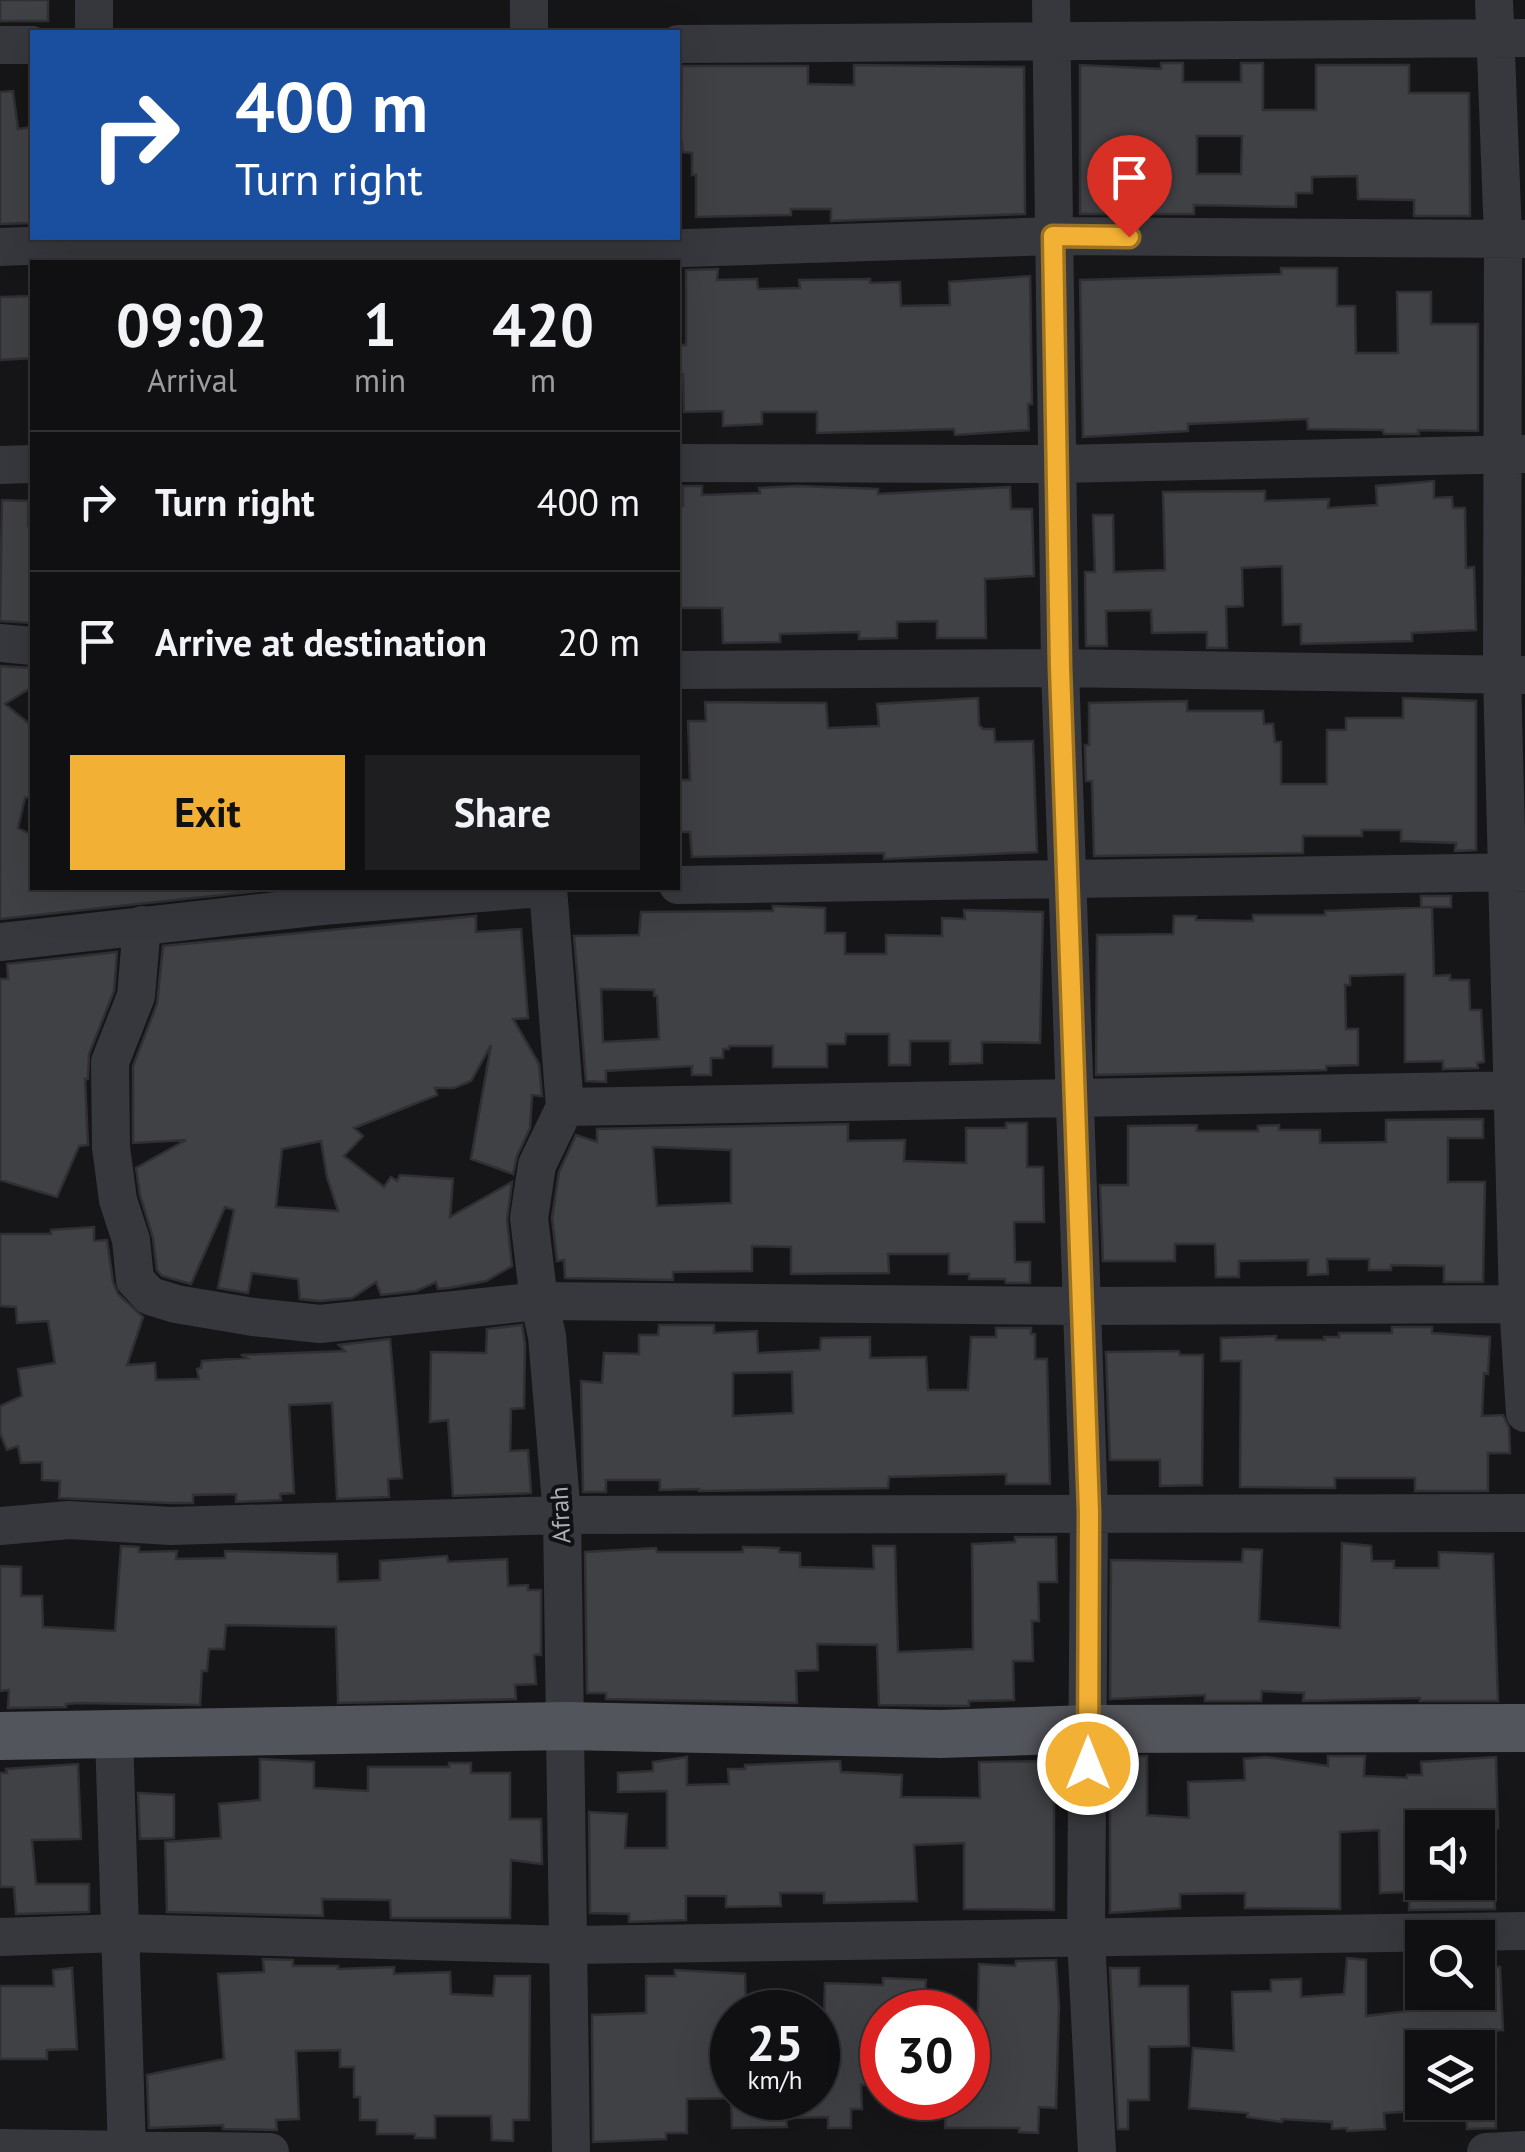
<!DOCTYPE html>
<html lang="en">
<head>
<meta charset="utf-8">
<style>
	:root { --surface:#101012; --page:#1e1e20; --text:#f1f3f6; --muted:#9c9d9f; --line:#303032; --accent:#f2b134 }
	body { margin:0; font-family:"PT Sans",sans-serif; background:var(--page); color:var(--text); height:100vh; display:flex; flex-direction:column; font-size:38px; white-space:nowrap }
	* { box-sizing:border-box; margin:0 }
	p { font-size:32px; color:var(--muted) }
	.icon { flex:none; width:55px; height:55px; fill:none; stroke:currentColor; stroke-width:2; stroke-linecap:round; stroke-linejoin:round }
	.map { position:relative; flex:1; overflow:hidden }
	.sheet { position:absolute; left:30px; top:260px; width:650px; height:630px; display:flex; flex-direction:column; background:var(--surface); border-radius:0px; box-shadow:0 10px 40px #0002,0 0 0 2px var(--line) }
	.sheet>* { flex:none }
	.guide { position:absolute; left:30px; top:30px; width:650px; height:210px; border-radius:0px; box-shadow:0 10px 40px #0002,0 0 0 2px var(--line); background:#1a4fa0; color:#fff; overflow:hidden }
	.buttons { position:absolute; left:1405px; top:1810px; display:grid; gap:20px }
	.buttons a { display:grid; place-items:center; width:90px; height:90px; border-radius:0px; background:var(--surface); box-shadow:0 10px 40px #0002,0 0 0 2px var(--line); font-size:50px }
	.speed { position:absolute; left:710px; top:1990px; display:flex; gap:20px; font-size:50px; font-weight:700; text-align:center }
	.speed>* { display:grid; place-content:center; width:130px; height:130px; border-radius:50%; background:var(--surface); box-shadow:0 10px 40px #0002,0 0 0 2px var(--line); line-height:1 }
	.speed small { font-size:25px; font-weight:400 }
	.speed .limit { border:15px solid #d22; background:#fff; color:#111 }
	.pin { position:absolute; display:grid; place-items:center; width:85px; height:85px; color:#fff; margin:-102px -42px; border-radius:50% 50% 50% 0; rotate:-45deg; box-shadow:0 0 10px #0007 }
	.pin .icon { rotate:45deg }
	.me { position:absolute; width:110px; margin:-55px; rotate:0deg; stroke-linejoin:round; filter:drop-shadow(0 0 8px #0008) }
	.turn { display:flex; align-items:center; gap:35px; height:210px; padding:0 40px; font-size:45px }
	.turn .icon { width:130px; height:130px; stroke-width:2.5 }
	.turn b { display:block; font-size:70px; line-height:85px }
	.eta { display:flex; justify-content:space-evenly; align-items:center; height:170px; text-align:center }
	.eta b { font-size:60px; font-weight:600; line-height:70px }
	.primary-button { display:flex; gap:20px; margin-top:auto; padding:20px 40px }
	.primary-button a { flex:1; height:115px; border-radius:0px; background:var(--accent); color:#111; font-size:40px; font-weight:600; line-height:115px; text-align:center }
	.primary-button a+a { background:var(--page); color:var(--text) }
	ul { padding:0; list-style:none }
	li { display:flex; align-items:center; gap:30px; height:140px; padding:0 40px; border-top:2px solid var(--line) }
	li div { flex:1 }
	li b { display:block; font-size:38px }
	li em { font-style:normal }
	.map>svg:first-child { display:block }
</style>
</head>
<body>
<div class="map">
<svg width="1525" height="2152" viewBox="0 0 1525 2152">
	<rect width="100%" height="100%" fill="#161618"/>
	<!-- building -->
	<path fill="#404145" stroke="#303034" stroke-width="2.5" fill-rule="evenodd" d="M 0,0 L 48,0 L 48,21 L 0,21 Z
		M 1161,63 L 1183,63 L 1183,82 L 1241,82 L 1241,63 L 1263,63 L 1263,110 L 1316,110 L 1316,65 L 1409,65 L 1409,93 L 1469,93 L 1470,216 L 1414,216 L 1414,200 L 1358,199 L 1357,176 L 1312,177 L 1312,193 L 1296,193 L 1296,207 L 1194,205 L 1194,214 L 1080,214 L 1080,65 L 1161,69 ZM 1197,136 L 1242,136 L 1241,174 L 1197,174 Z
		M 854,65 L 1024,67 L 1025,214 L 831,221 L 831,209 L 791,209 L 791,215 L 696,217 L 696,175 L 692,175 L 692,153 L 683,152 L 681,137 L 682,66 L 808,66 L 808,84 L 854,85 Z
		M 13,91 L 18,129 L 32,127 L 32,223 L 0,224 L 0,92 Z
		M 1281,268 L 1337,268 L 1337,306 L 1355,306 L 1356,353 L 1398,353 L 1397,292 L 1431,292 L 1431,324 L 1478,324 L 1478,431 L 1418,430 L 1419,434 L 1384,434 L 1383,430 L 1308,429 L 1307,419 L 1188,424 L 1188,431 L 1083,437 L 1080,280 L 1281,274 Z
		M 718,269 L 717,280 L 757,279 L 758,289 L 800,288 L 799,280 L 870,279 L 870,283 L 900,282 L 901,306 L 950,305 L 949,282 L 1030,276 L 1032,404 L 1028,404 L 1029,430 L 955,435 L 954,429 L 817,433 L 817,412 L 762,412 L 762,424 L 723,426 L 723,411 L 684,412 L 683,374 L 678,374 L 678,345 L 686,345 L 686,270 Z
		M 32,296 L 32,358 L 0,360 L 0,297 Z
		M 1434,481 L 1434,498 L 1452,497 L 1453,508 L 1465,508 L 1466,568 L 1474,567 L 1476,630 L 1412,633 L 1412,641 L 1301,644 L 1301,624 L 1283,625 L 1282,566 L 1242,568 L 1243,606 L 1226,607 L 1227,648 L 1207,648 L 1207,632 L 1152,633 L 1151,610 L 1106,611 L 1107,646 L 1086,646 L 1085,572 L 1095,572 L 1093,515 L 1113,515 L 1114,572 L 1165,570 L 1163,492 L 1265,491 L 1265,501 L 1329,499 L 1328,508 L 1377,505 L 1376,486 Z
		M 683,486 L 702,486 L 702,495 L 760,493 L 759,488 L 798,486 L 878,489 L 878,494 L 1010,487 L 1011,509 L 1032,509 L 1034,576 L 985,579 L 986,638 L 937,638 L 937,621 L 897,622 L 897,638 L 859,639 L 859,632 L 780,634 L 780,642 L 723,643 L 722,608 L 678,608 L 678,507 L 683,506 Z
		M 2,500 L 28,501 L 28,526 L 32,526 L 32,623 L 0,621 Z
		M 0,666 L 32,668 L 32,687 L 5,704 L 32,726 L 32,796 L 25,798 L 18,828 L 32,835 L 32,888 L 285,888 L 0,919 Z
		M 978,698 L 979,725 L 983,729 L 994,729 L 995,742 L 1033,741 L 1037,852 L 884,859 L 884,853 L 692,857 L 690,832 L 678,832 L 678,780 L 690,780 L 688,721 L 706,721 L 705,702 L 826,703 L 828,728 L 879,726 L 877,704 Z
		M 1403,698 L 1476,701 L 1476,850 L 1455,851 L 1456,843 L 1401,841 L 1401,830 L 1362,830 L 1362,836 L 1303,836 L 1303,853 L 1094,856 L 1092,781 L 1086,781 L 1085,745 L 1089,745 L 1089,703 L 1187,701 L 1187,711 L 1263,711 L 1264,724 L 1273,724 L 1275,742 L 1281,742 L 1281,784 L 1327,784 L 1327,730 L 1346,730 L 1346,718 L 1403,718 Z
		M 1421,896 L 1451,896 L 1451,907 L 1421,907 Z
		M 773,906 L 825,908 L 825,933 L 845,933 L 845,954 L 886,954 L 886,935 L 942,936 L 942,918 L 965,919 L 964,910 L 1043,912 L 1040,1043 L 982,1042 L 982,1063 L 950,1064 L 950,1041 L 910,1041 L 910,1065 L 889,1065 L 889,1034 L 846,1034 L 845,1044 L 827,1044 L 827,1067 L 773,1067 L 773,1046 L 729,1046 L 729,1049 L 723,1049 L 723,1058 L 711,1058 L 711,1075 L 692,1075 L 692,1066 L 606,1071 L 606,1082 L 586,1081 L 574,936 L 639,935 L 641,912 L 773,911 ZM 601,989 L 654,990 L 654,996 L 657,996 L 659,1039 L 603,1042 Z
		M 1432,907 L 1434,976 L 1450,975 L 1450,980 L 1469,980 L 1470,1010 L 1481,1010 L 1484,1062 L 1477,1063 L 1478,1068 L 1443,1069 L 1443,1061 L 1405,1062 L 1405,974 L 1350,976 L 1350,985 L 1345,985 L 1346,1029 L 1358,1029 L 1358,1065 L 1326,1066 L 1326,1070 L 1096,1075 L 1097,935 L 1173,934 L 1174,916 L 1196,916 L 1196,920 L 1253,921 L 1253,915 L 1325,915 L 1325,911 Z
		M 476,916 L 476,932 L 521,929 L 528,1018 L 513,1019 L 539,1064 L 542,1096 L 532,1095 L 530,1128 L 517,1156 L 513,1174 L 471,1159 L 491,1045 L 471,1081 L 454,1088 L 435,1088 L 437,1095 L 354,1128 L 363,1136 L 344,1156 L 384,1187 L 391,1177 L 397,1181 L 400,1175 L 453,1179 L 450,1217 L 512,1182 L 507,1220 L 512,1266 L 486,1281 L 449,1288 L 438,1289 L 436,1282 L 416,1291 L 381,1295 L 376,1282 L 352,1298 L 320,1301 L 300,1299 L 298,1279 L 252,1273 L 248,1293 L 218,1288 L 234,1210 L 225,1207 L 191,1284 L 162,1276 L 157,1270 L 153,1238 L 140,1195 L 136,1168 L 186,1140 L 133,1143 L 133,1066 L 157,1004 L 163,946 ZM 321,1141 L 327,1177 L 338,1211 L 276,1207 L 282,1149 Z
		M 117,952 L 114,991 L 89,1054 L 88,1079 L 85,1079 L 88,1145 L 79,1146 L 57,1197 L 0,1180 L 0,979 L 8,979 L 7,964 Z
		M 1483,1119 L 1483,1138 L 1448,1138 L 1448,1182 L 1485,1182 L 1483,1282 L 1444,1282 L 1444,1266 L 1391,1265 L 1391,1270 L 1369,1270 L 1369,1259 L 1327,1259 L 1328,1274 L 1308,1275 L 1308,1260 L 1239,1261 L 1239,1277 L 1216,1277 L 1215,1244 L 1175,1244 L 1175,1261 L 1103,1261 L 1100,1185 L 1128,1185 L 1128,1126 L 1197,1125 L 1197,1131 L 1258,1131 L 1258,1126 L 1279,1125 L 1279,1130 L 1320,1130 L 1320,1143 L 1386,1142 L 1386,1120 Z
		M 1006,1123 L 1027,1123 L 1027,1167 L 1043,1167 L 1044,1222 L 1014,1222 L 1015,1262 L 1030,1262 L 1030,1283 L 1006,1283 L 1005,1279 L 969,1279 L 969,1274 L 949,1274 L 949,1254 L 888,1254 L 889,1273 L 791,1274 L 791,1247 L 752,1246 L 752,1271 L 673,1272 L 673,1280 L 565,1278 L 564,1260 L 557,1261 L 552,1218 L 559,1172 L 576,1135 L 597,1142 L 597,1129 L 848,1124 L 848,1141 L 905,1140 L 904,1161 L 966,1163 L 966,1128 L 1006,1128 ZM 653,1147 L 731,1150 L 731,1203 L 657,1206 Z
		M 94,1227 L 94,1241 L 107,1240 L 113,1282 L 118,1294 L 143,1317 L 127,1365 L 155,1363 L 156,1380 L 199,1379 L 197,1369 L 201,1368 L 202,1361 L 247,1358 L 241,1355 L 345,1351 L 339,1345 L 390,1339 L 402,1478 L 388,1479 L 389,1497 L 337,1499 L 332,1403 L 289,1405 L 294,1493 L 280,1494 L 281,1500 L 236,1502 L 236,1494 L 193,1495 L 193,1503 L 171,1503 L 59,1498 L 60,1481 L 42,1480 L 42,1462 L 21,1463 L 18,1446 L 7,1450 L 0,1433 L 0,1406 L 22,1396 L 18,1369 L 55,1363 L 48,1321 L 17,1323 L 16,1307 L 0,1306 L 0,1234 L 51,1234 L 51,1230 Z
		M 522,1325 L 525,1344 L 524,1408 L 511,1409 L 510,1451 L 528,1450 L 531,1493 L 453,1496 L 448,1420 L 430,1422 L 431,1352 L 486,1353 L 487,1329 Z
		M 659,1325 L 714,1325 L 714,1333 L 757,1331 L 758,1353 L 820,1350 L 821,1338 L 870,1337 L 870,1358 L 926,1357 L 928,1390 L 968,1390 L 971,1337 L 996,1337 L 996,1328 L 1031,1328 L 1031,1334 L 1035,1334 L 1035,1359 L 1047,1359 L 1050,1484 L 1006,1484 L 1006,1474 L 889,1477 L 888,1488 L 699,1491 L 699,1489 L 660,1490 L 660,1480 L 606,1480 L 606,1492 L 583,1492 L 581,1381 L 602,1383 L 604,1353 L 639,1354 L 639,1335 L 658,1335 ZM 792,1372 L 793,1413 L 733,1416 L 733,1373 Z
		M 1392,1327 L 1432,1327 L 1432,1333 L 1490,1337 L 1488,1374 L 1484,1373 L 1482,1416 L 1503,1415 L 1509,1428 L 1510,1453 L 1488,1453 L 1488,1491 L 1415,1491 L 1415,1478 L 1335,1478 L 1335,1488 L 1240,1487 L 1241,1361 L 1221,1361 L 1221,1338 L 1276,1336 L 1276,1340 L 1325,1340 L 1324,1337 L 1339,1337 L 1339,1333 L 1392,1333 Z
		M 1179,1351 L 1180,1355 L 1203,1355 L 1202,1485 L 1160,1486 L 1160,1460 L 1110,1460 L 1106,1352 Z
		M 1015,1537 L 1056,1537 L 1057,1582 L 1038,1582 L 1039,1621 L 1032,1621 L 1033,1661 L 1013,1661 L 1014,1700 L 969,1701 L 969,1706 L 879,1705 L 877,1645 L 817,1644 L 818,1670 L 796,1671 L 797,1703 L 606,1699 L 606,1693 L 587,1693 L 585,1552 L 656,1548 L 657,1552 L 743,1552 L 743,1547 L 779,1548 L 779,1552 L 800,1553 L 800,1567 L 874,1569 L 873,1546 L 895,1546 L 898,1652 L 973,1649 L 972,1544 L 1015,1542 Z
		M 1342,1543 L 1371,1546 L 1372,1561 L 1394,1561 L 1394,1568 L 1439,1568 L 1439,1552 L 1493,1554 L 1498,1701 L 1420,1701 L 1420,1698 L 1303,1701 L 1304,1693 L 1262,1691 L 1261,1701 L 1205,1701 L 1205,1695 L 1110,1699 L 1111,1560 L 1242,1562 L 1243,1549 L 1262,1550 L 1259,1621 L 1340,1628 Z
		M 121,1546 L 139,1547 L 139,1552 L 177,1551 L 176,1559 L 225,1558 L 225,1551 L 337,1554 L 338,1582 L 380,1580 L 380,1561 L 447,1556 L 448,1562 L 507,1559 L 508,1586 L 528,1585 L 528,1590 L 541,1590 L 541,1655 L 534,1655 L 536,1684 L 515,1685 L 516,1699 L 338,1703 L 336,1627 L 226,1625 L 224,1649 L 209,1649 L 207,1671 L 202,1671 L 200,1705 L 79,1703 L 66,1704 L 66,1707 L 8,1708 L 9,1690 L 0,1691 L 0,1566 L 21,1567 L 21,1596 L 42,1596 L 43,1627 L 115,1631 Z
		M 1110,1756 L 1147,1756 L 1147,1815 L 1189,1818 L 1188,1782 L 1245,1780 L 1244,1759 L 1266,1757 L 1328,1766 L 1328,1756 L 1365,1756 L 1364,1776 L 1407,1778 L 1407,1775 L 1422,1775 L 1421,1762 L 1496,1757 L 1498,1828 L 1416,1830 L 1418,1882 L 1494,1882 L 1495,1909 L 1409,1910 L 1409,1892 L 1380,1893 L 1379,1830 L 1340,1832 L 1340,1909 L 1245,1908 L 1245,1893 L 1180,1894 L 1180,1908 L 1110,1913 Z
		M 687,1757 L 687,1785 L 729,1784 L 728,1769 L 745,1769 L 745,1765 L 840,1761 L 841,1772 L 902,1775 L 901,1797 L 980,1798 L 979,1762 L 1054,1761 L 1054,1910 L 964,1909 L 964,1843 L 914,1845 L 917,1901 L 824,1903 L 824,1893 L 780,1893 L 781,1906 L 726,1907 L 726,1896 L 686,1896 L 686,1920 L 629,1922 L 629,1914 L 590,1913 L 589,1812 L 627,1814 L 625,1848 L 667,1848 L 667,1791 L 618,1792 L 618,1773 L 653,1771 L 653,1762 Z
		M 260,1759 L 314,1762 L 314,1788 L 368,1791 L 368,1767 L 449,1767 L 449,1763 L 471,1763 L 471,1773 L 510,1773 L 510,1819 L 541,1819 L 542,1864 L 511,1860 L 510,1918 L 391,1918 L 390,1900 L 322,1899 L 323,1916 L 167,1912 L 165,1842 L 221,1838 L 219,1804 L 260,1800 Z
		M 78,1764 L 81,1839 L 32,1840 L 36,1884 L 89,1884 L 89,1912 L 16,1914 L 14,1887 L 0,1887 L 0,1773 L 7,1773 L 6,1769 Z
		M 138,1793 L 174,1795 L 174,1838 L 140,1839 Z
		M 1347,1958 L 1366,1960 L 1366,2016 L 1409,2011 L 1408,1992 L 1478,1992 L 1478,1967 L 1500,1967 L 1503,2030 L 1421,2033 L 1421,2047 L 1417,2047 L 1422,2111 L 1384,2113 L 1385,2129 L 1347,2131 L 1347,2128 L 1332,2129 L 1332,2122 L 1282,2119 L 1282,2122 L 1247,2117 L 1248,2113 L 1189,2108 L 1193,2048 L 1234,2051 L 1232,1992 L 1271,1991 L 1271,1980 L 1301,1979 L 1301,1997 L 1344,1994 Z
		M 263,1959 L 293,1960 L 293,1966 L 338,1966 L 338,1969 L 394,1967 L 394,1974 L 450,1972 L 451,1994 L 493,1996 L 495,1976 L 530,1976 L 529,2120 L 513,2120 L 513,2141 L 492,2140 L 491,2116 L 435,2116 L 435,2138 L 415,2138 L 415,2134 L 377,2134 L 377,2120 L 360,2120 L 360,2097 L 354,2097 L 354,2067 L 340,2067 L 340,2050 L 296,2051 L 299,2119 L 276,2120 L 277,2130 L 223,2129 L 223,2125 L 149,2128 L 147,2075 L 224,2059 L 218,1974 L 264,1972 Z
		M 1056,1960 L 1059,2006 L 1056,2108 L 1039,2107 L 1038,2133 L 1019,2132 L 1019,2128 L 945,2128 L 946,2098 L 968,2098 L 968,2053 L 977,2054 L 979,1964 L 1015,1966 L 1016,1961 Z
		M 72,1968 L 77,2049 L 47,2050 L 47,2059 L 0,2059 L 0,1986 L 54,1986 L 53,1970 Z
		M 1110,1968 L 1139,1968 L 1139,1986 L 1188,1986 L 1189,2046 L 1149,2047 L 1149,2100 L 1128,2100 L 1128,2129 L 1118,2129 Z
		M 675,1970 L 745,1974 L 746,2012 L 732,2012 L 732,2098 L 818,2098 L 818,2053 L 823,2053 L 825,1983 L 883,1985 L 883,1978 L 926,1980 L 924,2012 L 882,2012 L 882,2084 L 861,2085 L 862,2109 L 851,2109 L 851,2128 L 828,2128 L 828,2117 L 786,2118 L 787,2127 L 732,2128 L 731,2098 L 687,2099 L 687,2133 L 666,2133 L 666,2139 L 593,2142 L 592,2015 L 646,2013 L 646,1976 L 675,1976 Z
		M 1466,2102 L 1489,2102 L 1489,2108 L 1495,2107 L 1496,2128 L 1467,2129 Z"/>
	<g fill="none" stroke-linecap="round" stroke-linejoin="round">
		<!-- minor -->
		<path stroke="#37383d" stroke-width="38" d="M 94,0 L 94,32
			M 529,0 L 529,32
			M 1051,0 L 1060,668 L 1089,1512 L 1086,1938 L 1097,2152
			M 1494,0 L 1503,238 L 1502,675 L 1518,1304 L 1525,1413
			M 678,44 L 1525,38
			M 0,45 L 32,45
			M 0,247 L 155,241 L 531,253 L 1053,236 L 1525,239
			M 678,463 L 1057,464 L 1525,454
			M 0,465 L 32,464
			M 0,643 L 32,646
			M 678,670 L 1060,668 L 1525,675
			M 678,885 L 1525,872
			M 548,888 L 565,1107 L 537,1165 L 529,1218 L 539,1301 L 547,1336 L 562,1515 L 571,2152
			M 142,925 L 136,996 L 110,1062 L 111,1147 L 118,1200 L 131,1240 L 135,1280 L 150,1296 L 176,1304 L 253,1317 L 320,1324 L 539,1301 L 1082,1306 L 1525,1304
			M 0,942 L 322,906 L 542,888
			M 565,1107 L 1525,1090
			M 0,1526 L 69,1520 L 171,1526 L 562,1515 L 1525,1513
			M 114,1735 L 127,2152
			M 0,1937 L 122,1933 L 569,1945 L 1525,1931
			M 0,2148 L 270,2152
			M 1486,2152 L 1525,2150"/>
		<!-- major -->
		<path stroke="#53555c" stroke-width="48" d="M 0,1736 L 566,1726 L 940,1734 L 1088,1729 L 1525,1728"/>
	</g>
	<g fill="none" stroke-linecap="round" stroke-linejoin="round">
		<defs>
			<path id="route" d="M 1088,1764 L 1089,1512 L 1060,668 L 1053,236 L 1129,237"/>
		</defs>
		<!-- route casing -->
		<use href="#route" stroke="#9d7322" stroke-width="25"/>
		<!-- route -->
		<use href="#route" stroke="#f2b134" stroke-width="18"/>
	</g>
	<g text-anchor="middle" stroke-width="8" stroke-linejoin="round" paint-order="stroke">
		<!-- street labels -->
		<g font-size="25" fill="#a8adb8" stroke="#111113">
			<text transform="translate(560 1515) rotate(-93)" y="9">Afrah</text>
		</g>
	</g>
</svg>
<div class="buttons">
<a><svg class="icon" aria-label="sound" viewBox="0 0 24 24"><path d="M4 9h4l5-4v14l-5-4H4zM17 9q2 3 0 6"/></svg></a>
<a><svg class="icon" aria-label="search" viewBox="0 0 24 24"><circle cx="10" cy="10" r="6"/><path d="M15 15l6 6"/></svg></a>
<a><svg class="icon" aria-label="layers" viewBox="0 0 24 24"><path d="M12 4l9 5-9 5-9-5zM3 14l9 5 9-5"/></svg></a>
</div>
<div class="speed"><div>25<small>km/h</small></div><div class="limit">30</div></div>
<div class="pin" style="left:1129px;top:237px;background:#d93025"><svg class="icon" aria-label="arrive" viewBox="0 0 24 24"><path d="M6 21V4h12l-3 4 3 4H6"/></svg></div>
<svg class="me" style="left:1088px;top:1764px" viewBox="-20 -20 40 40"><circle r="17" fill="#f2b134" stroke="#fff" stroke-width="3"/><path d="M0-11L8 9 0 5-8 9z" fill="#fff"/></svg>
<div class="guide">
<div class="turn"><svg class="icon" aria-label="right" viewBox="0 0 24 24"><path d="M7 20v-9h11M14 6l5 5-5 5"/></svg><div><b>400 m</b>Turn right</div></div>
</div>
<section class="sheet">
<div class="eta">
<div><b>09:02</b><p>Arrival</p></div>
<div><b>1</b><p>min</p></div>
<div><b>420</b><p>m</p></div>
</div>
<ul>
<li><svg class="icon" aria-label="right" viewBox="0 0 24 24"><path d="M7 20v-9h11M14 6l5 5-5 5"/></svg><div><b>Turn right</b></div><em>400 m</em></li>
<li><svg class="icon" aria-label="arrive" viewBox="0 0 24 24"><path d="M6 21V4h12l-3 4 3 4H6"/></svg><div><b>Arrive at destination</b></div><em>20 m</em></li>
</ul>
<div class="primary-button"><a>Exit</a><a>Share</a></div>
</section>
</div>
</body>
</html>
